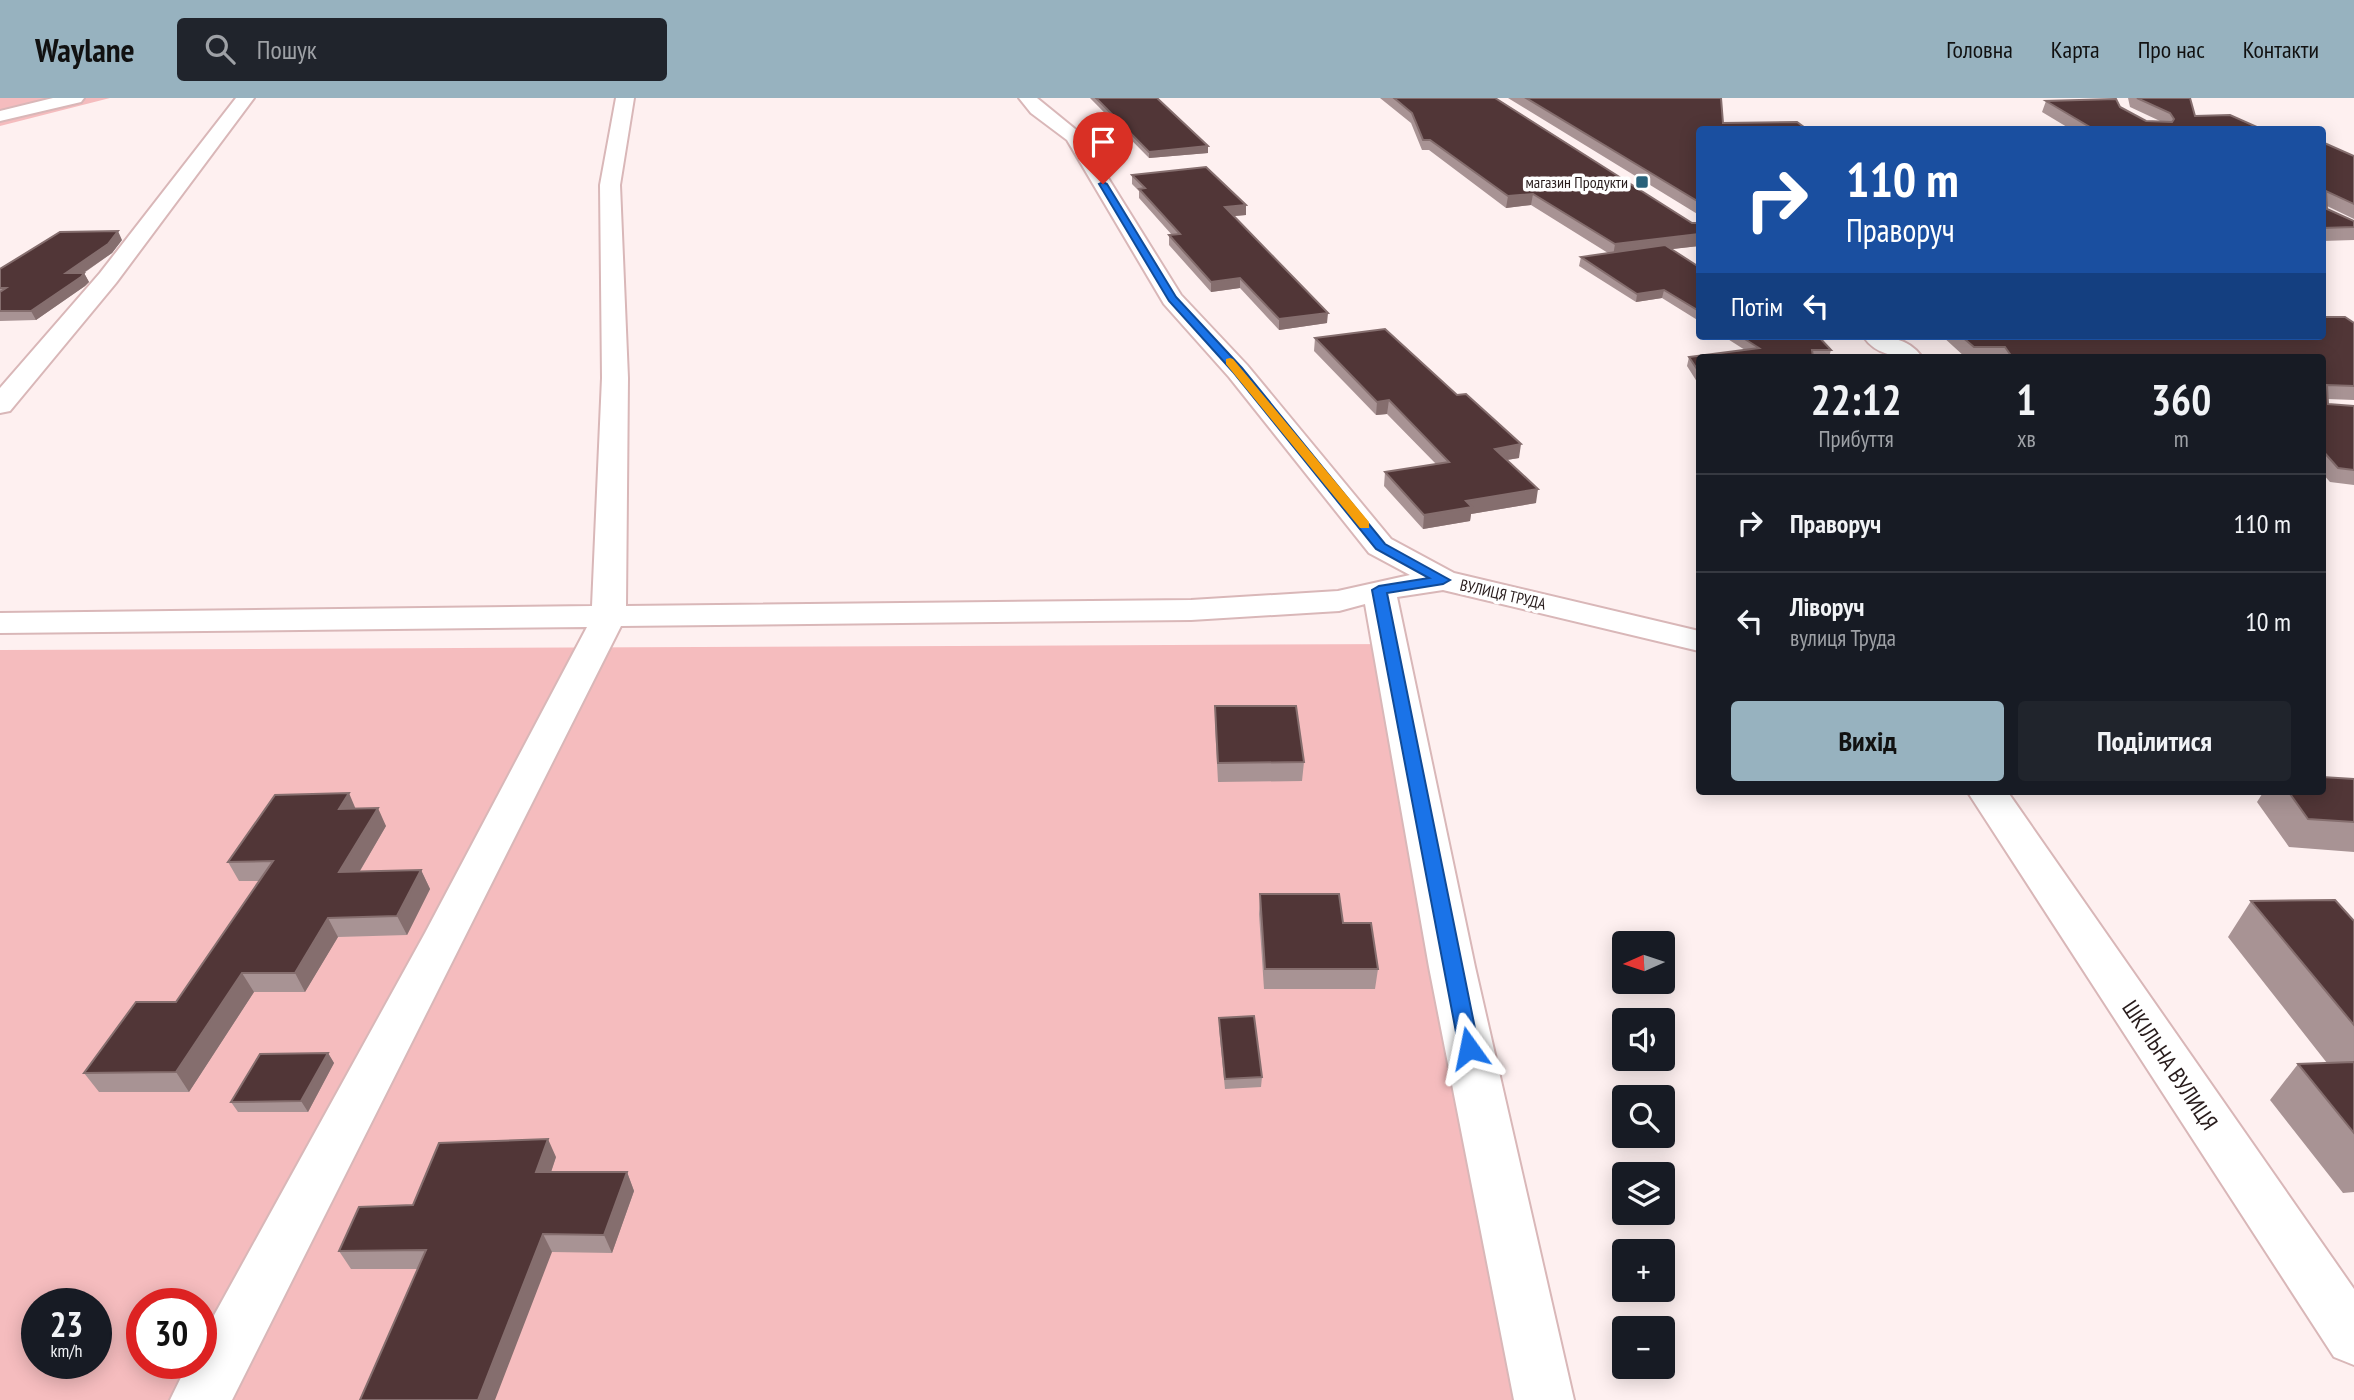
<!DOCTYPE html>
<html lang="uk">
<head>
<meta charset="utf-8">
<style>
	:root { --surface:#171b24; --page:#20242c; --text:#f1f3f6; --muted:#9ea1a6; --line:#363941; --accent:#97b2bf }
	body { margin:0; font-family:"PT Sans Narrow",sans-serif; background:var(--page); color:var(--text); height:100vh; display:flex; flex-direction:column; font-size:26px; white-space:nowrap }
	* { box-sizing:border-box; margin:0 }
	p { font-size:23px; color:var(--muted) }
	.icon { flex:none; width:38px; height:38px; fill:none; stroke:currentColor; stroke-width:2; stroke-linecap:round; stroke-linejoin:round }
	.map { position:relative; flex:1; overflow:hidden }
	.sheet { position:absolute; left:1696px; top:256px; width:630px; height:441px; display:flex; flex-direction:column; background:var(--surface); border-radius:7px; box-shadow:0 4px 18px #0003 }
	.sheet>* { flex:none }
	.hud { position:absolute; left:1696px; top:28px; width:630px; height:214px; border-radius:7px; box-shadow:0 4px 18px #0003; background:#1a4fa0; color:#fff; overflow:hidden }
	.needle { width:46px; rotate:267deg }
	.controls { position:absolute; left:1612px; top:833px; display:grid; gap:14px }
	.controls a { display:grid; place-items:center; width:63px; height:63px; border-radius:7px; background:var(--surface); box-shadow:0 4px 18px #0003; font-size:35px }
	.speed { position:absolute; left:21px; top:1190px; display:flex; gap:14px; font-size:35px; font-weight:700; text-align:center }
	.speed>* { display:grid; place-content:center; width:91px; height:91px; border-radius:50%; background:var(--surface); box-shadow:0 4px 18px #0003; line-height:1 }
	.speed small { font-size:18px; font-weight:400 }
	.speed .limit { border:10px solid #d22; background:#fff; color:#111 }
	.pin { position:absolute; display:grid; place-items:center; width:60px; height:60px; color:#fff; margin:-72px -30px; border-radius:50% 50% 50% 0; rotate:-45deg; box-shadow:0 0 7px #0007 }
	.pin .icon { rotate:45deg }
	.me { position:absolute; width:77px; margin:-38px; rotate:348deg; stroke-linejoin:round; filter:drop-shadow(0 0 5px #0008) }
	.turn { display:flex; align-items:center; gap:24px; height:147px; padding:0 35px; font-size:32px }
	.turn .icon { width:91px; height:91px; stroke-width:2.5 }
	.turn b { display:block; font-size:49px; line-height:60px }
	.then { display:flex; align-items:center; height:66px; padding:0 35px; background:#0003; gap:14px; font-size:26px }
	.eta { display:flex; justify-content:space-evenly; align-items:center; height:119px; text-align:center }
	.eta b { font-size:42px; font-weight:600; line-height:49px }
	.button { display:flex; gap:14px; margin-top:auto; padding:14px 35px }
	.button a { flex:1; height:80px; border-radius:7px; background:var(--accent); color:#111; font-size:28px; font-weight:600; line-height:80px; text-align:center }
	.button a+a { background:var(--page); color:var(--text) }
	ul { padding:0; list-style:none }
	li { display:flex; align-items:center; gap:21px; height:98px; padding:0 35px; border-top:2px solid var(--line) }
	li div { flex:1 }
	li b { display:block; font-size:26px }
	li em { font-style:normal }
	header { display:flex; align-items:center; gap:42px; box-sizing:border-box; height:98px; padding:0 35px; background:var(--accent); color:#111 }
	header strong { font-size:33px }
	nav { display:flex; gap:38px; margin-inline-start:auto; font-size:24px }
	.search { width:490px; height:63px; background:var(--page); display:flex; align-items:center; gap:18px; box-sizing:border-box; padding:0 24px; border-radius:7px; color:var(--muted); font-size:26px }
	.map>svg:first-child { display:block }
</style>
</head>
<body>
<header>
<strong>Waylane</strong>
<div class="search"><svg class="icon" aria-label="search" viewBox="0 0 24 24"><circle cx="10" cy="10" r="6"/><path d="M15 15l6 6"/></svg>Пошук</div>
<nav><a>Головна</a><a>Карта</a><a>Про нас</a><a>Контакти</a></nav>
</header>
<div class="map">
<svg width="2354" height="1302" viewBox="0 0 2354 1302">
	<rect width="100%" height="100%" fill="#fef0f0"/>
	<!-- green -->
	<path fill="#f5bcbe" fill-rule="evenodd" d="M 0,0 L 110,0 L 0,28 Z
		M 1400,546 L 1575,1302 L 0,1302 L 0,552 ZM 37,1206 L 96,1206 L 96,1265 L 37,1265 ZM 142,1206 L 201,1206 L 201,1265 L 142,1265 Z"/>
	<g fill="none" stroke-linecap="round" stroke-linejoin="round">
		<defs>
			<path id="minor" d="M 53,0 L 84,0 L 81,4 L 0,23 L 0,13 Z
				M 236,0 L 254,0 L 116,185 L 10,313 L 0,315 L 0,290 L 100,175 Z
				M 616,0 L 634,0 L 620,87 L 628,280 L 626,508 L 1191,502 L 1338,493 L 1410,477 L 1369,455 L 1229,279 L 1164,206 L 1067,42 L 1031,15 L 1019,0 L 1037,0 L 1080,35 L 1181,197 L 1247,267 L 1391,441 L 1454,475 L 1699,533 L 1699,553 L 1443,492 L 1397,499 L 1475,869 L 1574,1302 L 1514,1302 L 1429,869 L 1365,506 L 1339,513 L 1191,522 L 621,528 L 232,1302 L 170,1302 L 188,1265 L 201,1265 L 201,1241 L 425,835 L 587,529 L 0,535 L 0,515 L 592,508 L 602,280 L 600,87 Z
				M 1863,238 C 1885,238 1908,239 1922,259 C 1899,259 1877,259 1863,238 Z
				M 1967,693 L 2007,693 L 2354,1191 L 2354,1267 L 2334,1259 Z"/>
		</defs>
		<!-- minor casing -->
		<use href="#minor" stroke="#d9b7b8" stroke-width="4"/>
		<!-- minor -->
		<use href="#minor" fill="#fff" fill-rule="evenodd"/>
	</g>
	<!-- wall -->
	<path fill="#a89394" d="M 1090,0 L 1157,0 L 1208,55 L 1149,60 Z
		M 1380,0 L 1496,0 L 1692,125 L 1699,125 L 1699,148 L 1671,151 L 1699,169 L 1699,223 L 1662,200 L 1636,204 L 1579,168 L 1581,159 L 1608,155 L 1531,107 L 1506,110 L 1429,52 L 1422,52 L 1411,25 Z
		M 1508,0 L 1721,0 L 1723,25 L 1699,32 L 1699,117 Z
		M 2128,0 L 2190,0 L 2195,18 L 2259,30 L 2293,32 L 2072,32 L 2042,14 L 2046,3 L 2120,9 L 2146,23 L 2160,23 L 2130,9 Z
		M 2322,44 L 2354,58 L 2354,121 L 2327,108 L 2327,111 L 2354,123 L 2354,142 L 2322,143 Z
		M 1132,77 L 1246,107 L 1246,117 L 1233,118 L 1327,225 L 1279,232 L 1240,190 L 1211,194 L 1169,147 L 1169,137 L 1172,137 L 1139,100 L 1139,93 L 1132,86 Z
		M 122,142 L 112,155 L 84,175 L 89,184 L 85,188 L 36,222 L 0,223 L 0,171 Z
		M 2354,225 L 2354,302 L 2328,301 L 2328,306 L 2354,308 L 2354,387 L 2330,384 L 2322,375 L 2322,259 L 1965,259 L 1942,238 L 2322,238 Z
		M 1723,238 L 1818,238 L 1831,252 L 1829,259 L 1699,259 L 1699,287 L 1687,268 L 1689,259 L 1745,252 Z
		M 1315,240 L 1519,360 L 1507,362 L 1536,405 L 1471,416 L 1470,423 L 1423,431 L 1384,388 L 1385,374 L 1436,366 L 1387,316 L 1376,317 L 1314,253 Z
		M 1215,608 L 1304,664 L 1302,683 L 1218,684 L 1215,627 Z
		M 2354,681 L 2354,754 L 2289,749 L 2257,704 L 2264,693 L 2322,693 Z
		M 356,710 L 386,728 L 360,773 L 421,772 L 430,791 L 407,837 L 338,839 L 305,894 L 254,894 L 189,994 L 99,994 L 84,975 L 176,904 L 260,783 L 239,783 L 228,764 Z
		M 1260,796 L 1343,825 L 1378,871 L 1375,891 L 1264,891 L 1259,816 Z
		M 2251,803 L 2354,823 L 2354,1094 L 2343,1095 L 2270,1002 L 2298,966 L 2327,965 L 2228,839 Z
		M 1219,920 L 1262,979 L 1261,989 L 1225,991 L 1219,930 Z
		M 328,955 L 334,965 L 308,1014 L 238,1014 L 231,1004 Z
		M 556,1059 L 551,1074 L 627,1074 L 634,1093 L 612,1155 L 552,1154 L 418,1171 L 351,1171 L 339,1153 L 413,1107 Z"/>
	<!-- shaded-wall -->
	<path fill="#856e6e" d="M 1208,48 L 1208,55 L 1149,60 L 1149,54 Z
		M 1533,96 L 1531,107 L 1506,110 L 1508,98 Z
		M 1246,107 L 1246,117 L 1224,119 L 1225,109 Z
		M 118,133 L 122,142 L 112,155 L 70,184 L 66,175 Z
		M 1699,136 L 1699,148 L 1613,158 L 1615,146 Z
		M 84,175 L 89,184 L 85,188 L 36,222 L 31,213 Z
		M 1240,180 L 1240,190 L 1211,194 L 1211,184 Z
		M 1664,192 L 1662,200 L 1636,204 L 1637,196 Z
		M 1328,215 L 1327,225 L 1279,232 L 1279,221 Z
		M 1389,302 L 1387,316 L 1376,317 L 1377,304 Z
		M 1521,346 L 1519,360 L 1493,364 L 1495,351 Z
		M 1538,391 L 1536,405 L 1471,416 L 1470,423 L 1423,431 L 1424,417 L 1466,403 Z
		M 349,695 L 357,714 L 339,711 Z
		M 378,710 L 386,728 L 348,793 L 339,774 Z
		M 421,772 L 430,791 L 407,837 L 397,818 Z
		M 328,820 L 338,839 L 305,894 L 295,875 Z
		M 242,875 L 254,894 L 189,994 L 176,974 Z
		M 328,955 L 334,965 L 308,1014 L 301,1003 Z
		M 548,1041 L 556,1059 L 545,1092 L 536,1074 Z
		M 627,1074 L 634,1093 L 612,1155 L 604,1137 Z
		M 543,1136 L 552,1154 L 495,1302 L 478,1302 Z"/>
	<!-- building -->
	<path fill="#513637" stroke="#856e6e" stroke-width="2" d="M 1096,0 L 1157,0 L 1208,48 L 1149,54 Z
		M 1394,0 L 1495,0 L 1692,125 L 1699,125 L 1699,136 L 1615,146 L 1533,96 L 1508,98 L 1430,42 L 1423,42 L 1412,15 Z
		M 1526,0 L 1721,0 L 1723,25 L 1797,24 L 1808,32 L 1699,32 L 1699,104 Z
		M 2137,0 L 2190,0 L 2195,18 L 2230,17 L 2259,30 L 2288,29 L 2293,32 L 2095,32 L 2046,3 L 2116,1 L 2120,9 L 2146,23 L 2172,24 L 2174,21 L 2170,15 Z
		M 2322,44 L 2354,58 L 2354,106 L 2326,93 L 2327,111 L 2354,123 L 2354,129 L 2322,130 Z
		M 1206,69 L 1246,107 L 1225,109 L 1328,215 L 1279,221 L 1240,180 L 1211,184 L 1169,137 L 1180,136 L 1139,91 L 1145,90 L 1132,77 Z
		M 118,133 L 108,146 L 66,175 L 84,175 L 81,179 L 31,213 L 0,213 L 0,194 L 6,190 L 0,190 L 0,171 L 60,134 Z
		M 1665,147 L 1699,169 L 1699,213 L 1664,192 L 1637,196 L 1581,159 Z
		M 2322,219 L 2345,219 L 2354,225 L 2354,288 L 2327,287 L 2328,306 L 2354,308 L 2354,372 L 2338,370 L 2322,352 L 2322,259 L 2012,259 L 2005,249 L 1974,249 L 1961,238 L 2322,238 Z
		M 1385,231 L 1457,297 L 1466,296 L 1521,346 L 1495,351 L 1538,391 L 1466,403 L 1472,409 L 1424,417 L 1385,374 L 1449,364 L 1389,302 L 1377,304 L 1315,240 Z
		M 1740,238 L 1818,238 L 1831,252 L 1812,252 L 1813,259 L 1699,259 L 1699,274 L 1689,259 L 1759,250 Z
		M 1215,608 L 1296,608 L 1304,664 L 1218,665 Z
		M 2322,679 L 2354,681 L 2354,724 L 2308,721 L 2288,693 L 2322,693 Z
		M 349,695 L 339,711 L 378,710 L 339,774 L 421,772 L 397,818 L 328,820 L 295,875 L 242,875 L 176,974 L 84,975 L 136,904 L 176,904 L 273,763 L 228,764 L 275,697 Z
		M 1260,796 L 1339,796 L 1343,825 L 1371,825 L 1378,871 L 1265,871 Z
		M 2335,802 L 2354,823 L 2354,927 L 2251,803 Z
		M 1254,918 L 1262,979 L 1225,981 L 1219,920 Z
		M 328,955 L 301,1003 L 231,1004 L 260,956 Z
		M 2354,964 L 2354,1035 L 2298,966 Z
		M 548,1041 L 536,1074 L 627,1074 L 604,1137 L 543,1136 L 478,1302 L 360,1302 L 426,1152 L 339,1153 L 359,1109 L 413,1107 L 439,1045 Z"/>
	<!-- route -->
	<path fill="#1a73e8" stroke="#114b97" stroke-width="2" d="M 1103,84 L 1107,86 L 1176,199 L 1242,270 L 1385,446 L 1450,482 L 1443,486 L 1387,495 L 1479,950 L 1477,956 L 1469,958 L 1462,956 L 1459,950 L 1372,492 L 1379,488 L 1429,480 L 1376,451 L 1234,275 L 1169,203 L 1099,86 Z"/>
	<!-- slow -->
	<path fill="#f59e0b" d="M 1230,260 L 1233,261 L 1369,424 L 1369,430 L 1360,430 L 1226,266 L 1226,261 Z"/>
	<!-- markers -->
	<rect fill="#28627b" stroke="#fff" stroke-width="2.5" x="1635" y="77" width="14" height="14" rx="3.5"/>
	<g text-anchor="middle" stroke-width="7" stroke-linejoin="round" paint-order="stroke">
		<!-- far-poi labels -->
		<g font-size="16" fill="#271b1b" stroke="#fff" text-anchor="end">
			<text x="1628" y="90">магазин Продукти</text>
		</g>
		<!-- far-street labels -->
		<g font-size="16" fill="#271b1b" stroke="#fff">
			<text transform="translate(1503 496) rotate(13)" y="6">ВУЛИЦЯ ТРУДА</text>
		</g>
		<!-- near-street labels -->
		<g font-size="23" fill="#271b1b" stroke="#fff">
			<text transform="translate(2170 967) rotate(56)" y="8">ШКІЛЬНА ВУЛИЦЯ</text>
		</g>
	</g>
</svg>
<div class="controls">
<a><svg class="needle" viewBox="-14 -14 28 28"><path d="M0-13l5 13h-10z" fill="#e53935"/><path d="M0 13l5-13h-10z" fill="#9ea1a6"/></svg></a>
<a><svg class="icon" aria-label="sound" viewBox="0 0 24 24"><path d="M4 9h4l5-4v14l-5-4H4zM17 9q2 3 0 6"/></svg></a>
<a><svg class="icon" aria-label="search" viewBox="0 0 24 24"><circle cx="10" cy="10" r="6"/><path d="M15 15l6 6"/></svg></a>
<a><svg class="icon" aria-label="layers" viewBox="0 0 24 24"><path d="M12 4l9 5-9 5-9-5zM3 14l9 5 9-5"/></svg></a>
<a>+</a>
<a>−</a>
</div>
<div class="speed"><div>23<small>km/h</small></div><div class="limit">30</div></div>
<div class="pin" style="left:1103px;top:86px;background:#d93025"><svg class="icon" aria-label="arrive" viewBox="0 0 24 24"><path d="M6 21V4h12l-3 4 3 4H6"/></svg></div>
<svg class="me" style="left:1469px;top:950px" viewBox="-20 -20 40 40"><path d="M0-17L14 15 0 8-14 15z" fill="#1a73e8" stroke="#fff" stroke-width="4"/></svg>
<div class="hud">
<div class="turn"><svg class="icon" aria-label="right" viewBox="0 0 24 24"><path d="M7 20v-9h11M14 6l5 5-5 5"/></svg><div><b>110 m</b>Праворуч</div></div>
<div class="then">Потім<svg class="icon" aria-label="left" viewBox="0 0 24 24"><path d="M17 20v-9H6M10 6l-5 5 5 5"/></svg></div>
</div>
<section class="sheet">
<div class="eta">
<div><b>22:12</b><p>Прибуття</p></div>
<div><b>1</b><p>хв</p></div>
<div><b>360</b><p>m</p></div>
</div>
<ul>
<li><svg class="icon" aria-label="right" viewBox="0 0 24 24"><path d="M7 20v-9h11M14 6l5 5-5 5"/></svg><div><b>Праворуч</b></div><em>110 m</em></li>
<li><svg class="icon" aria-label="left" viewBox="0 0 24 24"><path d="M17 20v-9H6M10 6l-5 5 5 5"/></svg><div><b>Ліворуч</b><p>вулиця Труда</p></div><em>10 m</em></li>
</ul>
<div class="button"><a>Вихід</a><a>Поділитися</a></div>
</section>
</div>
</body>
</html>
